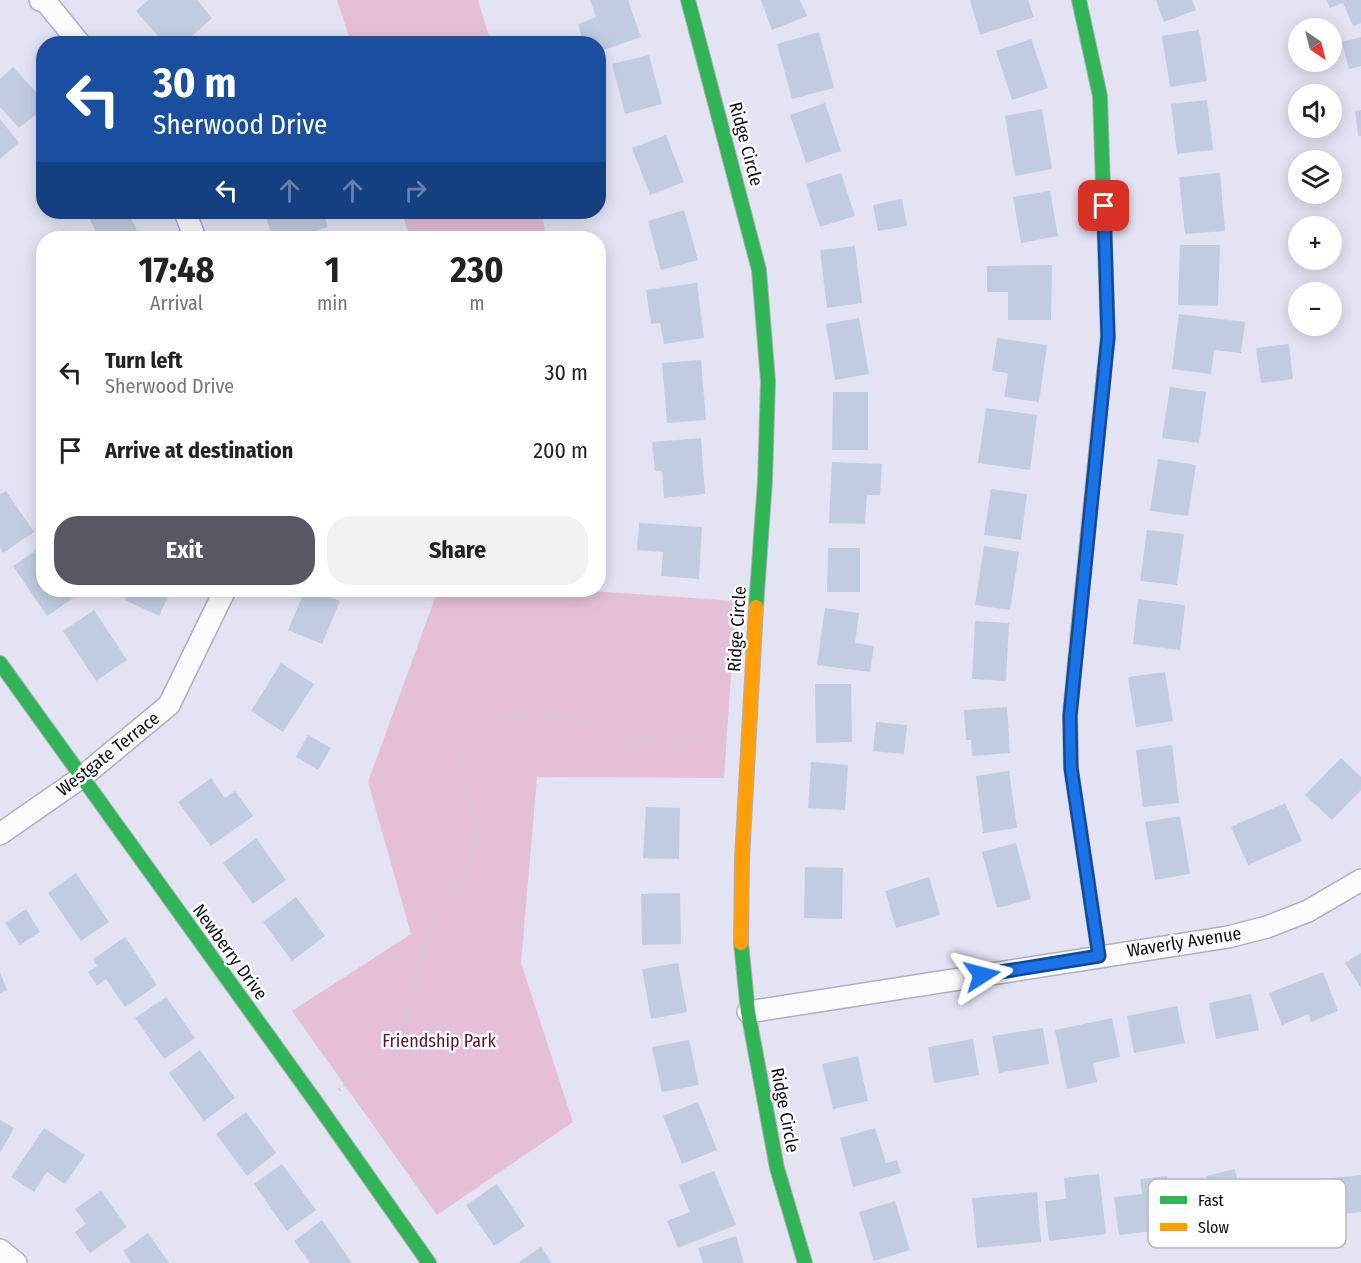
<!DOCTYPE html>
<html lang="en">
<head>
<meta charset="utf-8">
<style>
	:root { --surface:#fff; --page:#f2f2f2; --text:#222; --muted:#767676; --accent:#585864 }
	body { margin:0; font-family:"Fira Sans Condensed",sans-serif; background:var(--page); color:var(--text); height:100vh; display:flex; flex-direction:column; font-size:22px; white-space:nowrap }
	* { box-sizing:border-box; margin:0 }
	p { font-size:20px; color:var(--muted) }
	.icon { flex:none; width:33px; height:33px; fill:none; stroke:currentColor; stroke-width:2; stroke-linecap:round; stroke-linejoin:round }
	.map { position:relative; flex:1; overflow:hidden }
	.sheet { position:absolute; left:36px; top:231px; width:570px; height:366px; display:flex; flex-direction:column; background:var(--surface); border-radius:24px; box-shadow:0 3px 15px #0003 }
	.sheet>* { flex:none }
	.guide { position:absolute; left:36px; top:36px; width:570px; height:183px; border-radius:24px; box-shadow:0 3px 15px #0003; background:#1a4fa0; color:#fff; overflow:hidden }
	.needle { width:39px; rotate:145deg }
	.controls { position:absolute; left:1288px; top:18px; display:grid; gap:12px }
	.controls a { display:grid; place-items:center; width:54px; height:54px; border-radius:50%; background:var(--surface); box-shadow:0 3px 15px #0003; font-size:30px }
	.pin { position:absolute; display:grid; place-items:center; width:51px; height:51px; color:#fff; margin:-26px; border-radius:12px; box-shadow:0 3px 9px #0006 }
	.me { position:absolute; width:66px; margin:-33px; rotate:81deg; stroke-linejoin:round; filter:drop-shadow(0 0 4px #0008) }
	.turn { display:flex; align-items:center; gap:21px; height:126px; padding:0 18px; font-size:27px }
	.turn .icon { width:78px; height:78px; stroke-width:2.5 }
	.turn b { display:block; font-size:42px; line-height:51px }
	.lanes { display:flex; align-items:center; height:57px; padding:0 18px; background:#0003; justify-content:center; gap:30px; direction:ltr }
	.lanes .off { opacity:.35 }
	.eta { display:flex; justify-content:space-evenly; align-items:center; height:102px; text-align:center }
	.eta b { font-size:36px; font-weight:700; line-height:42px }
	.button { display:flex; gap:12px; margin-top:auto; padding:12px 18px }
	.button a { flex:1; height:69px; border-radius:24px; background:var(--accent); color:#fff; font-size:24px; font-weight:700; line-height:69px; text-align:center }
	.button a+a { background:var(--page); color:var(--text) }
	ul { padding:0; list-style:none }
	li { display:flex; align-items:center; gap:18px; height:78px; padding:0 18px }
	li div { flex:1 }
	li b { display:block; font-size:22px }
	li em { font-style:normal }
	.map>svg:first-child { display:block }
</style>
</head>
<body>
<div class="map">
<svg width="1361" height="1263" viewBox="0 0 1361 1263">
	<rect width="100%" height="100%" fill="#e3e3f4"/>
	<!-- green -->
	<path fill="#e5bfd7" d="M 337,0 L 478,0 L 491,43 L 351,43 Z
		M 402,212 L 542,212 L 546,238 L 410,238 Z
		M 438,590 L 577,590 L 736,601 L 724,778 L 537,777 L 521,963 L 573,1122 L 437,1215 L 292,1011 L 411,934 L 368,782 Z"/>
	<!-- building -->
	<path fill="#c2cce1" d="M 148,0 L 197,0 L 212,18 L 183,44 L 165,44 L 136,11 Z
		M 590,0 L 628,0 L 641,37 L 598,52 L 598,44 L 584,44 L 578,24 L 596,17 Z
		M 761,0 L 800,0 L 807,16 L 772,30 Z
		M 970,0 L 1028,0 L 1034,17 L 980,35 Z
		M 1156,0 L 1192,0 L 1196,10 L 1164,22 Z
		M 1326,0 L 1361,0 L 1361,23 L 1353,26 L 1343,3 L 1330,8 Z
		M 1199,30 L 1207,81 L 1170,87 L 1162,36 Z
		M 819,32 L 834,88 L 792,99 L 777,44 Z
		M 1361,37 L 1361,66 L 1349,69 L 1342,42 Z
		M 1031,39 L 1048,88 L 1012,100 L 996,51 Z
		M 649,55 L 662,104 L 625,114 L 612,64 Z
		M 13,67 L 44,101 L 44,108 L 19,128 L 0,107 L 0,79 Z
		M 1207,100 L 1213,150 L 1177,154 L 1171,104 Z
		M 825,103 L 841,151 L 806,163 L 790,115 Z
		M 1042,109 L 1052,169 L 1015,176 L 1005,116 Z
		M 1361,110 L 1361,136 L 1358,136 L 1355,111 Z
		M 0,119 L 19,143 L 0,159 Z
		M 666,135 L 684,182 L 650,195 L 632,148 Z
		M 841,173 L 855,216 L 820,227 L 806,184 Z
		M 1220,173 L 1225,231 L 1185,234 L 1179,177 Z
		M 1050,191 L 1058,236 L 1021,243 L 1013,197 Z
		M 902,199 L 907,226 L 878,231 L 873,205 Z
		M 684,210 L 698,260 L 661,270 L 648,221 Z
		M 86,212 L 128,212 L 140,237 L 99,238 Z
		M 264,212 L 323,212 L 328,227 L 307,234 L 309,238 L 273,238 Z
		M 1180,245 L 1220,245 L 1218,306 L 1178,305 Z
		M 855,246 L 862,303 L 827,308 L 820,250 Z
		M 1052,265 L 1051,320 L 1008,320 L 1008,292 L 987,292 L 987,266 Z
		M 697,283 L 704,338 L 664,344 L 660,323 L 651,324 L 646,290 Z
		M 1179,314 L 1245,322 L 1241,353 L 1214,350 L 1211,374 L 1172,369 Z
		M 859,318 L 869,374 L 835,380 L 826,324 Z
		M 997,338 L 1047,345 L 1039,402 L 1004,397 L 1008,373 L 992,371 Z
		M 1289,344 L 1293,379 L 1261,383 L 1256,348 Z
		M 701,360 L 706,420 L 667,423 L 662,363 Z
		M 1170,387 L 1206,392 L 1199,443 L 1162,438 Z
		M 833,392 L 868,392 L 868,450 L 832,450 Z
		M 986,408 L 1037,415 L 1030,470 L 978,463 Z
		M 701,438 L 705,494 L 664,498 L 662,471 L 655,471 L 652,442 Z
		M 1158,459 L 1196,465 L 1188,516 L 1150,511 Z
		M 832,462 L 882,464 L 880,495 L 867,495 L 865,524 L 829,523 Z
		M 991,489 L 1027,494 L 1021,540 L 984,535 Z
		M 6,491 L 34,532 L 3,553 L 0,548 L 0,494 Z
		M 639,523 L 702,527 L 699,579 L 661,576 L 663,552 L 637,550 Z
		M 1147,530 L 1184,534 L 1177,585 L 1140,581 Z
		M 44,545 L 44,590 L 77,590 L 79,594 L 47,616 L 13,566 Z
		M 984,546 L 1019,552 L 1010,610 L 975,605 Z
		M 828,548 L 860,548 L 860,592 L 827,592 Z
		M 130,590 L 171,590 L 159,616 L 125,600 Z
		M 305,590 L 311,590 L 340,601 L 322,644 L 288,630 Z
		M 1138,599 L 1185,605 L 1180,650 L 1133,644 Z
		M 825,608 L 859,613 L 855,643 L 874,646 L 870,672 L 817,665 Z
		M 94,610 L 127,660 L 96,681 L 63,631 Z
		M 975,621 L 1009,623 L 1006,681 L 972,679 Z
		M 281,663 L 314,684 L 283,732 L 251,711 Z
		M 1165,672 L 1173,721 L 1136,727 L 1128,677 Z
		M 815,684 L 851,684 L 852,742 L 816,743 Z
		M 1007,707 L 1010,753 L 972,756 L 971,740 L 966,740 L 964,710 Z
		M 876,722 L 907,725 L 904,754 L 873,751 Z
		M 308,735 L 331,748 L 318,770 L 296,757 Z
		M 1172,745 L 1179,803 L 1143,807 L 1136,750 Z
		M 1341,758 L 1361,777 L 1361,790 L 1332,820 L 1305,795 Z
		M 811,762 L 848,765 L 845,810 L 808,808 Z
		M 1009,771 L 1017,828 L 983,833 L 976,776 Z
		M 211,778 L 225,798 L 235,791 L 253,816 L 211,846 L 178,802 Z
		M 1285,803 L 1302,841 L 1248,865 L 1231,827 Z
		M 646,807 L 680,808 L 679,859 L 643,858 Z
		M 1180,816 L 1190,874 L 1155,880 L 1145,822 Z
		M 256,838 L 286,880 L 253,904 L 223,863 Z
		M 1016,843 L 1031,899 L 997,908 L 982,852 Z
		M 805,867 L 843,868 L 842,919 L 804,918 Z
		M 76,873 L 109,922 L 81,941 L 48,893 Z
		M 929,877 L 940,915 L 896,928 L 885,891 Z
		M 680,893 L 681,944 L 642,945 L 641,894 Z
		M 296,897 L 325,936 L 292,961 L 263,922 Z
		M 26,909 L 40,932 L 20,945 L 5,923 Z
		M 125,937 L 157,985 L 125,1007 L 106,979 L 97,986 L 88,972 L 97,966 L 93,959 Z
		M 1361,953 L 1361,988 L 1345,963 Z
		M 678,963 L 687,1012 L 651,1019 L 642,969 Z
		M 0,972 L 7,990 L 0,993 Z
		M 1323,972 L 1338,1011 L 1311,1022 L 1309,1014 L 1282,1025 L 1269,993 Z
		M 1251,994 L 1259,1030 L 1216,1039 L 1209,1003 Z
		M 166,997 L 195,1038 L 164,1059 L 135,1018 Z
		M 1177,1006 L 1185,1043 L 1134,1053 L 1127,1016 Z
		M 1112,1018 L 1120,1057 L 1093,1063 L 1097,1082 L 1067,1089 L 1055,1030 Z
		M 1043,1028 L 1049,1064 L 999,1073 L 992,1036 Z
		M 973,1039 L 979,1075 L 934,1083 L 928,1047 Z
		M 689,1040 L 699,1085 L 662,1092 L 652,1047 Z
		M 200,1050 L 235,1098 L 204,1121 L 169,1073 Z
		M 858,1056 L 868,1101 L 833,1109 L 822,1064 Z
		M 698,1102 L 717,1150 L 682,1164 L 663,1116 Z
		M 246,1112 L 276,1153 L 247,1176 L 216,1134 Z
		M 0,1120 L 14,1128 L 0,1153 Z
		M 44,1128 L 85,1155 L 65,1184 L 47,1172 L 34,1192 L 11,1177 Z
		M 875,1128 L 886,1163 L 897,1160 L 901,1173 L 853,1187 L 840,1138 Z
		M 282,1164 L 316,1210 L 287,1231 L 254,1184 Z
		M 1235,1169 L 1246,1219 L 1191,1232 L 1181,1189 L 1207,1182 L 1206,1176 Z
		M 714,1171 L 736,1225 L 678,1248 L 667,1221 L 690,1212 L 679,1185 Z
		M 1099,1174 L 1106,1234 L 1049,1241 L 1045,1201 L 1066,1199 L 1064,1178 Z
		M 1361,1175 L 1361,1212 L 1325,1216 L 1322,1179 Z
		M 1167,1176 L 1173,1229 L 1119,1235 L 1114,1197 L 1142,1194 L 1140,1179 Z
		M 497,1184 L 525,1226 L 494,1246 L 466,1205 Z
		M 101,1191 L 127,1227 L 90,1253 L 75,1232 L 86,1224 L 75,1209 Z
		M 1037,1192 L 1041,1242 L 977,1248 L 972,1198 Z
		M 895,1201 L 910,1250 L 874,1261 L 859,1212 Z
		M 322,1220 L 352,1263 L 310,1263 L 294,1241 Z
		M 148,1233 L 169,1263 L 131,1263 L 123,1251 Z
		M 736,1236 L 744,1263 L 703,1263 L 698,1248 Z
		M 541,1247 L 552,1263 L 518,1263 Z"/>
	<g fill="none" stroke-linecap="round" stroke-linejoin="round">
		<defs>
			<path id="street" d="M 40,0 L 46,2 L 80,44
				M 185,212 L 195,238
				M 0,834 L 82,777 L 169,705 L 225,590
				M 748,1012 L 1228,937 L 1267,927 L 1308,911 L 1361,880
				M 0,1250 L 16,1263"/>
			<path id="fast" d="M 688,0 L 759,270 L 768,381 L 765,481 L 756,607
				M 1079,0 L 1100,96 L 1108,337 L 1104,373
				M 1076,651 L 1070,715 L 1071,768 L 1099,956
				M 0,663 L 318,1105 L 429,1263
				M 741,943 L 748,1012 L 777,1168 L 805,1263"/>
			<path id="slow" d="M 1076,651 L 1104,373
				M 741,943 L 742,859 L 756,607"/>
		</defs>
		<!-- street casing -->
		<use href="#street" stroke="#afafbc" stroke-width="24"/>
		<!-- fast casing -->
		<use href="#fast" stroke="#afafbc" stroke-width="16"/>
		<!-- slow casing -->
		<use href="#slow" stroke="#afafbc" stroke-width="16"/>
		<!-- path -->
		<path stroke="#ccccd0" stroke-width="4" stroke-dasharray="1.5 4.5" stroke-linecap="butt" d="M 339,1090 L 390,1053 L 405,1028 L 424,948 L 439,913 L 465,877 L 473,857 L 476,832 L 460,762 L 468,745 L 489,726 L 508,716 L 539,713 L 566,717 L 627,739 L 650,742 L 721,735"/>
		<!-- street -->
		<use href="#street" stroke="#fbfbfd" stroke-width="21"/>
		<!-- fast -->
		<use href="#fast" stroke="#30b455" stroke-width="14"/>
		<!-- slow -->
		<use href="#slow" stroke="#ff9f0a" stroke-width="14"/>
	</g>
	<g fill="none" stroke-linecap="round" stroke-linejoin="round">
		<defs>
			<path id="route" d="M 982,975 L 1099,956 L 1071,768 L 1070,716 L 1108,337 L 1104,206"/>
		</defs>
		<!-- route casing -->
		<use href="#route" stroke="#114b97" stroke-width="15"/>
		<!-- route -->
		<use href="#route" stroke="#1a73e8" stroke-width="10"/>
	</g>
	<g text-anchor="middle" stroke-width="5" stroke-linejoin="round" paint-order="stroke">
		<!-- street labels -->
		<g font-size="18" fill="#0d0d17" stroke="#fff">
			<text transform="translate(746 144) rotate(75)" y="6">Ridge Circle</text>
			<text transform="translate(737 629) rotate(-86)" y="6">Ridge Circle</text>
			<text transform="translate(108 754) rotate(-38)" y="6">Westgate Terrace</text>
			<text transform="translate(1184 942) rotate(-9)" y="6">Waverly Avenue</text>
			<text transform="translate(230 952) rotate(54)" y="6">Newberry Drive</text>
			<text transform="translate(785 1110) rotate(79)" y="6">Ridge Circle</text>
		</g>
		<!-- park labels -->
		<g font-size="18" fill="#5c0f39" stroke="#fff">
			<text x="439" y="1047">Friendship Park</text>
		</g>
	</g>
	<!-- legend -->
	<rect x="1148" y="1179" width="198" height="69" rx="9" fill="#fff" stroke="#b6b6b9" stroke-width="1.5"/>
	<rect x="1160" y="1196" width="27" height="8" fill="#30b455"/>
	<rect x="1160" y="1223" width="27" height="8" fill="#ff9f0a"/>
	<g font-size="16" fill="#0d0d17">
		<text x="1198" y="1206">Fast</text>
		<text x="1198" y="1233">Slow</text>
	</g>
</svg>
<div class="controls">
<a><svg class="needle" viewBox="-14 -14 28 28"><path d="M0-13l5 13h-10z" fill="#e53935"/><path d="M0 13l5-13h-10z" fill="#767676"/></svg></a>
<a><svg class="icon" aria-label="sound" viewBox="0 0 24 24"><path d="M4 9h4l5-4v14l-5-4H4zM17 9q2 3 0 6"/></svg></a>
<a><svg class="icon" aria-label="layers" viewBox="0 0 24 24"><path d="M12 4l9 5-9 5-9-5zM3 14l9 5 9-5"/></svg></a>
<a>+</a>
<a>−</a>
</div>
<div class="pin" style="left:1104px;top:206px;background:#d93025"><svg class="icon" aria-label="arrive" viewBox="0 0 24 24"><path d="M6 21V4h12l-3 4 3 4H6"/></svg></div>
<svg class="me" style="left:982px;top:975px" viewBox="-20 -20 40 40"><path d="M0-17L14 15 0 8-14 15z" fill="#1a73e8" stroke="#fff" stroke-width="4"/></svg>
<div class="guide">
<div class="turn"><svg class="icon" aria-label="left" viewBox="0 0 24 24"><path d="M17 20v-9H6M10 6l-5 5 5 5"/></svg><div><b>30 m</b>Sherwood Drive</div></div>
<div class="lanes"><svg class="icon" aria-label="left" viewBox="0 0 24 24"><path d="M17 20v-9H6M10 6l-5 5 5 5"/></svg><svg class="icon off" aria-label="ahead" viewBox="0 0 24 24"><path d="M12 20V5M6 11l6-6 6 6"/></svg><svg class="icon off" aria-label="ahead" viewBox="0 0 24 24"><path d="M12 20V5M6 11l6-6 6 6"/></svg><svg class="icon off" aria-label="right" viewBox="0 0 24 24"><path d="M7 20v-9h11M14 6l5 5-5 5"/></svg></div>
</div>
<section class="sheet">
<div class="eta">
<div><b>17:48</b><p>Arrival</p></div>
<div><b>1</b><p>min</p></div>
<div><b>230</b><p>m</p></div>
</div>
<ul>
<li><svg class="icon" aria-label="left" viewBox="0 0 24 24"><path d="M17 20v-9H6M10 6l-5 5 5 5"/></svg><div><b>Turn left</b><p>Sherwood Drive</p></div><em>30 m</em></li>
<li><svg class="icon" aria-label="arrive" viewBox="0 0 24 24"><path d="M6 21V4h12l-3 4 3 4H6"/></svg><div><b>Arrive at destination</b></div><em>200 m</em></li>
</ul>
<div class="button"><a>Exit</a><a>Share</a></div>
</section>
</div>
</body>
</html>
